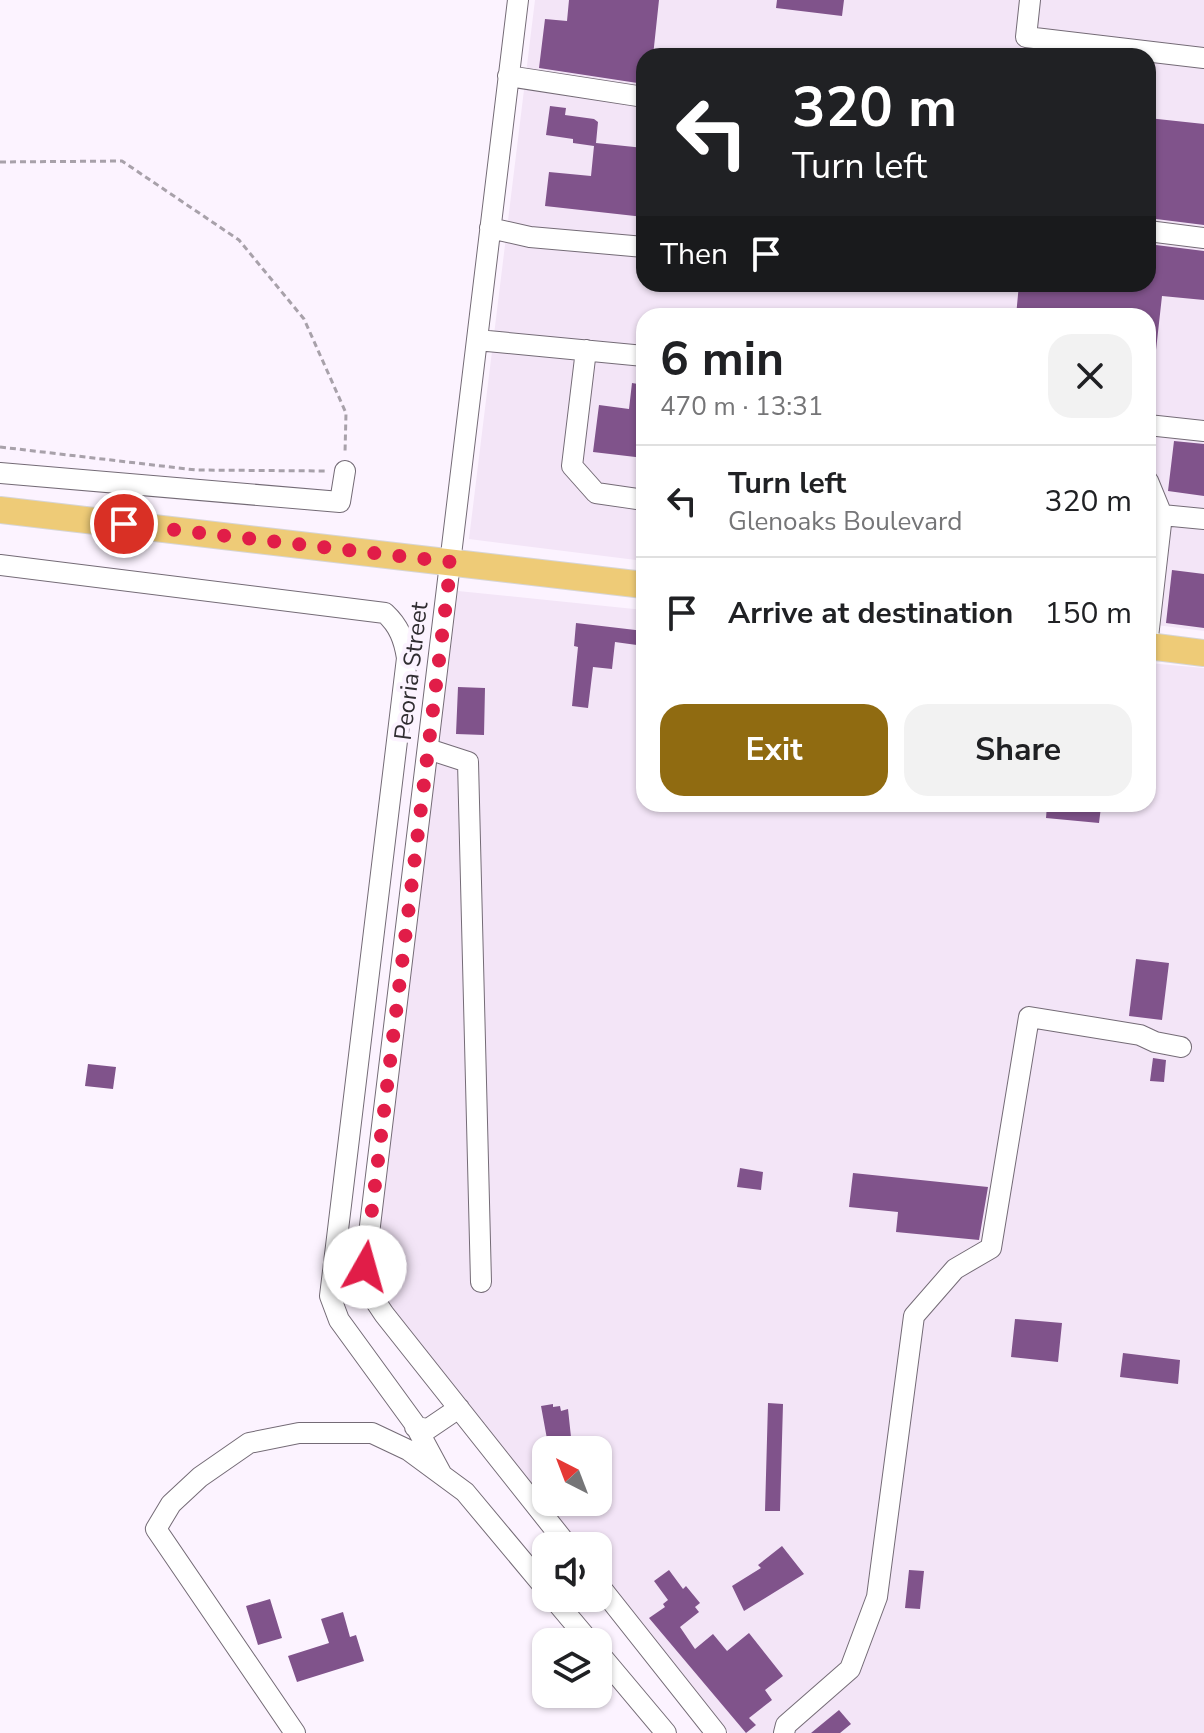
<!DOCTYPE html>
<html lang="en">
<head>
<meta charset="utf-8">
<style>
	:root { --surface:#fff; --page:#f2f2f2; --text:#202124; --muted:#757577; --line:#e0e0e0; --accent:#906b11 }
	body { margin:0; font-family:"Nunito Sans",sans-serif; background:var(--page); color:var(--text); height:100vh; display:flex; flex-direction:column; font-size:30px; white-space:nowrap }
	* { box-sizing:border-box; margin:0 }
	p { font-size:26px; color:var(--muted) }
	.icon { flex:none; width:44px; height:44px; fill:none; stroke:currentColor; stroke-width:2; stroke-linecap:round; stroke-linejoin:round }
	.map { position:relative; flex:1; overflow:hidden }
	.details { position:absolute; left:636px; top:308px; width:520px; height:504px; display:flex; flex-direction:column; background:var(--surface); border-radius:24px; box-shadow:0 2px 6px #0004 }
	.details>* { flex:none }
	.top-card { position:absolute; left:636px; top:48px; width:520px; height:244px; border-radius:24px; box-shadow:0 2px 6px #0004; background:#202124; color:#fff; overflow:hidden }
	.needle { width:52px; rotate:318deg }
	.tools { position:absolute; left:532px; top:1436px; display:grid; gap:16px }
	.tools a { display:grid; place-items:center; width:80px; height:80px; border-radius:16px; background:var(--surface); box-shadow:0 2px 6px #0004; font-size:40px }
	.pin { position:absolute; display:grid; place-items:center; width:68px; height:68px; color:#fff; margin:-34px; border:4px solid #fff; border-radius:50%; box-shadow:0 2px 8px #0007 }
	.me { position:absolute; width:88px; margin:-44px; rotate:7deg; stroke-linejoin:round; filter:drop-shadow(0 0 6px #0008) }
	.turn { display:flex; align-items:center; gap:28px; height:168px; padding:0 24px; font-size:36px }
	.turn .icon { width:104px; height:104px; stroke-width:2.5 }
	.turn b { display:block; font-size:56px; line-height:68px }
	.then { display:flex; align-items:center; height:76px; padding:0 24px; background:#0003; gap:16px; font-size:30px }
	.round { display:grid; place-items:center; flex:none; width:84px; height:84px; border-radius:24px; background:var(--page) }
	.summary { display:flex; align-items:center; justify-content:space-between; height:136px; padding:0 24px }
	h1 { font-size:48px; font-weight:700; line-height:60px }
	.primary-button { display:flex; gap:16px; margin-top:auto; padding:16px 24px }
	.primary-button a { flex:1; height:92px; border-radius:24px; background:var(--accent); color:#fff; font-size:32px; font-weight:700; line-height:92px; text-align:center }
	.primary-button a+a { background:var(--page); color:var(--text) }
	ul { padding:0; list-style:none }
	li { display:flex; align-items:center; gap:24px; height:112px; padding:0 24px; border-top:2px solid var(--line) }
	li div { flex:1 }
	li b { display:block; font-size:30px }
	li em { font-style:normal }
	.map>svg:first-child { display:block }
</style>
</head>
<body>
<div class="map">
<svg width="1204" height="1733" viewBox="0 0 1204 1733">
	<rect width="100%" height="100%" fill="#fcf3ff"/>
	<!-- built -->
	<path fill="#f3e5f7" fill-rule="evenodd" d="M 535,0 L 1204,0 L 1204,631 L 1148,624 L 1148,316 L 644,316 L 644,561 L 469,539 ZM 644,56 L 1148,56 L 1148,284 L 644,284 Z
		M 458,591 L 644,610 L 644,804 L 1148,804 L 1148,663 L 1204,668 L 1204,1733 L 729,1733 L 598,1569 L 598,1546 L 580,1546 L 384,1302 L 372,1269 ZM 546,1450 L 598,1450 L 598,1502 L 546,1502 Z"/>
	<!-- building -->
	<path fill="#80538b" d="M 569,0 L 659,0 L 653,56 L 644,56 L 644,84 L 539,68 L 545,19 L 567,21 Z
		M 777,0 L 844,0 L 842,16 L 776,8 Z
		M 550,106 L 566,108 L 565,115 L 594,119 L 598,122 L 596,143 L 644,148 L 644,217 L 545,206 L 549,172 L 591,176 L 594,146 L 573,143 L 573,139 L 546,135 Z
		M 1148,118 L 1204,124 L 1204,225 L 1148,218 Z
		M 1148,244 L 1204,251 L 1204,300 L 1162,296 L 1156,350 L 1148,350 L 1148,316 L 1016,316 L 1019,284 L 1148,284 Z
		M 632,383 L 644,385 L 644,458 L 593,452 L 599,405 L 629,409 Z
		M 1174,441 L 1204,444 L 1204,496 L 1168,491 Z
		M 1172,570 L 1204,574 L 1204,628 L 1166,623 Z
		M 576,623 L 644,631 L 644,646 L 615,642 L 612,669 L 593,667 L 588,708 L 572,706 L 578,647 L 574,646 Z
		M 458,687 L 485,688 L 484,735 L 456,734 Z
		M 1047,805 L 1089,810 L 1089,806 L 1101,807 L 1099,823 L 1046,818 Z
		M 1136,959 L 1169,963 L 1162,1020 L 1129,1016 Z
		M 1153,1058 L 1166,1060 L 1164,1082 L 1150,1081 Z
		M 88,1064 L 116,1067 L 113,1089 L 85,1086 Z
		M 740,1168 L 763,1172 L 761,1190 L 737,1187 Z
		M 853,1173 L 988,1187 L 979,1240 L 896,1232 L 898,1212 L 849,1207 Z
		M 1015,1319 L 1062,1323 L 1058,1362 L 1011,1357 Z
		M 1123,1353 L 1180,1360 L 1178,1384 L 1120,1377 Z
		M 768,1403 L 783,1404 L 780,1511 L 765,1511 Z
		M 553,1404 L 553,1407 L 560,1406 L 561,1411 L 568,1409 L 571,1437 L 547,1439 L 541,1406 Z
		M 782,1546 L 804,1574 L 744,1611 L 732,1586 L 761,1568 L 758,1565 Z
		M 669,1570 L 683,1589 L 686,1586 L 700,1603 L 695,1607 L 699,1612 L 680,1627 L 695,1649 L 713,1634 L 727,1651 L 749,1633 L 783,1676 L 765,1690 L 772,1700 L 749,1718 L 756,1725 L 746,1733 L 649,1618 L 665,1607 L 663,1604 L 668,1600 L 654,1581 Z
		M 909,1570 L 924,1571 L 920,1609 L 905,1608 Z
		M 270,1599 L 282,1638 L 258,1645 L 246,1606 Z
		M 343,1612 L 350,1637 L 356,1635 L 364,1661 L 297,1682 L 288,1656 L 329,1643 L 321,1619 Z
		M 839,1710 L 851,1724 L 840,1733 L 811,1733 Z"/>
	<g fill="none" stroke-linecap="round" stroke-linejoin="round">
		<defs>
			<path id="minor" d="M 518,0 L 365,1267 L 374,1299 L 384,1314 L 568,1546
				M 1030,0 L 1026,37 L 1204,58
				M 508,76 L 644,97
				M 490,228 L 530,237 L 644,247
				M 1148,231 L 1204,238
				M 477,340 L 644,356
				M 586,350 L 572,466 L 596,493 L 644,500
				M 1148,425 L 1204,431
				M 0,473 L 340,502 L 345,471
				M 1148,481 L 1162,515 L 1148,637
				M 1162,515 L 1204,519
				M 0,565 L 385,613 C 399,626 404,639 407,658 L 330,1296 L 339,1320 L 414,1423 L 442,1475
				M 428,749 L 468,762 L 481,1282
				M 415,1427 L 428,1429 L 459,1408
				M 598,1584 L 716,1733
				M 553,1598 L 590,1642
				M 598,1652 L 666,1733
				M 295,1733 L 156,1529 L 171,1504 L 200,1477 L 249,1443 L 299,1433 L 372,1433 L 408,1450 L 465,1492 L 546,1589
				M 784,1733 L 786,1725 L 850,1669 L 877,1597 L 914,1316 L 955,1269 L 991,1248 L 1029,1017 L 1140,1035 L 1155,1042 L 1181,1047"/>
			<path id="major" d="M 0,510 L 644,585
				M 1148,646 L 1204,653"/>
		</defs>
		<!-- minor casing -->
		<use href="#minor" stroke="#746b76" stroke-width="22"/>
		<!-- major casing -->
		<use href="#major" stroke="#d6d5d6" stroke-width="28"/>
		<!-- path -->
		<path stroke="#a8a1aa" stroke-width="3" stroke-dasharray="6 4" stroke-linecap="butt" d="M 0,162 L 122,161 L 239,240 L 304,319 L 346,413 L 345,453
			M 0,447 L 196,470 L 327,471"/>
		<!-- minor -->
		<use href="#minor" stroke="#fff" stroke-width="20"/>
		<!-- major -->
		<use href="#major" stroke="#eecb77" stroke-width="26"/>
	</g>
	<g fill="none" stroke-linecap="round" stroke-linejoin="round">
		<!-- route -->
		<path stroke="#e11d48" stroke-width="14" stroke-dasharray="0 25.2" d="M 124,524 L 451,562 L 365,1267"/>
	</g>
	<g text-anchor="middle" stroke-width="8" stroke-linejoin="round" paint-order="stroke">
		<!-- street labels -->
		<g font-size="24" fill="#302d31" stroke="#fcf3ff">
			<text transform="translate(411 671) rotate(-83)" y="8">Peoria Street</text>
		</g>
	</g>
</svg>
<div class="tools">
<a><svg class="needle" viewBox="-14 -14 28 28"><path d="M0-13l5 13h-10z" fill="#e53935"/><path d="M0 13l5-13h-10z" fill="#757577"/></svg></a>
<a><svg class="icon" aria-label="sound" viewBox="0 0 24 24"><path d="M4 9h4l5-4v14l-5-4H4zM17 9q2 3 0 6"/></svg></a>
<a><svg class="icon" aria-label="layers" viewBox="0 0 24 24"><path d="M12 4l9 5-9 5-9-5zM3 14l9 5 9-5"/></svg></a>
</div>
<div class="pin" style="left:124px;top:524px;background:#d93025"><svg class="icon" aria-label="arrive" viewBox="0 0 24 24"><path d="M6 21V4h12l-3 4 3 4H6"/></svg></div>
<svg class="me" style="left:365px;top:1267px" viewBox="-20 -20 40 40"><circle r="19" fill="#fff"/><path d="M0-13L10 11 0 6-10 11z" fill="#e11d48"/></svg>
<div class="top-card">
<div class="turn"><svg class="icon" aria-label="left" viewBox="0 0 24 24"><path d="M17 20v-9H6M10 6l-5 5 5 5"/></svg><div><b>320 m</b>Turn left</div></div>
<div class="then">Then<svg class="icon" aria-label="arrive" viewBox="0 0 24 24"><path d="M6 21V4h12l-3 4 3 4H6"/></svg></div>
</div>
<section class="details">
<div class="summary"><div><h1>6 min</h1><p>470 m · 13:31</p></div><a class="round"><svg class="icon" aria-label="close" viewBox="0 0 24 24"><path d="M6 6l12 12M18 6L6 18"/></svg></a></div>
<ul>
<li><svg class="icon" aria-label="left" viewBox="0 0 24 24"><path d="M17 20v-9H6M10 6l-5 5 5 5"/></svg><div><b>Turn left</b><p>Glenoaks Boulevard</p></div><em>320 m</em></li>
<li><svg class="icon" aria-label="arrive" viewBox="0 0 24 24"><path d="M6 21V4h12l-3 4 3 4H6"/></svg><div><b>Arrive at destination</b></div><em>150 m</em></li>
</ul>
<div class="primary-button"><a>Exit</a><a>Share</a></div>
</section>
</div>
</body>
</html>
